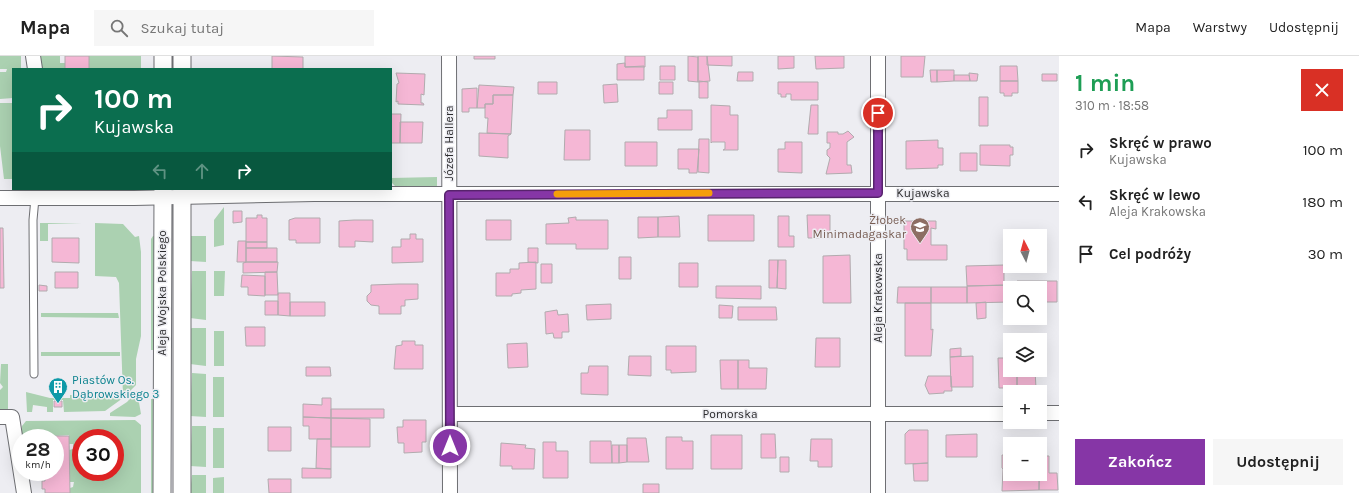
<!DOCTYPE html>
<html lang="pl">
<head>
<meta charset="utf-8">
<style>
	:root { --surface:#fff; --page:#f6f6f6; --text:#222; --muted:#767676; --line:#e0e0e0; --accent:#8636a6 }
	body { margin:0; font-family:Karla,sans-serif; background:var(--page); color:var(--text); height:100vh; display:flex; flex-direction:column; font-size:15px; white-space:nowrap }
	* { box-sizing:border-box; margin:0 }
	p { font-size:13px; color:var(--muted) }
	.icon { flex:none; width:22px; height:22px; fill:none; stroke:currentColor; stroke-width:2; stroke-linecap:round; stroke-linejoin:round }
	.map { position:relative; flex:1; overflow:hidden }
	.drawer { display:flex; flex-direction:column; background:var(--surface); width:300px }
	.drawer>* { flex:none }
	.guide { position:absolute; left:12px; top:12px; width:380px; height:122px; border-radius:0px; box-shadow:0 4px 16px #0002; background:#0b6e4f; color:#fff; overflow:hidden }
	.needle { width:26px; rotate:354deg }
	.controls { position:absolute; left:1003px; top:173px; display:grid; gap:8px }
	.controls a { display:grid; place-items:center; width:44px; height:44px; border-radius:0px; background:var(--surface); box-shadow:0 4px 16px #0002; font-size:20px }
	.speed { position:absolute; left:12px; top:373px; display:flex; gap:8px; font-size:20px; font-weight:700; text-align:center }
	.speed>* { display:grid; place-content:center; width:52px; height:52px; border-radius:50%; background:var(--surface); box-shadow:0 4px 16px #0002; line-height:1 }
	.speed small { font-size:10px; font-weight:400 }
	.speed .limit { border:6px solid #d22; background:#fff; color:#111 }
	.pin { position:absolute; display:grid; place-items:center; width:34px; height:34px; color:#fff; margin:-17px; border:2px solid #fff; border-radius:50%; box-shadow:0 1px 4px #0007 }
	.me { position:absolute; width:44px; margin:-22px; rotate:0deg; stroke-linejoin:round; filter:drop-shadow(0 0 3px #0008) }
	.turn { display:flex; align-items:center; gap:14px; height:84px; padding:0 16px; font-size:18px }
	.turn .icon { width:52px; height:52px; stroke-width:2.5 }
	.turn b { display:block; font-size:28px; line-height:34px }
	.lanes { display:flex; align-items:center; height:38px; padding:0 16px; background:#0003; justify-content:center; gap:20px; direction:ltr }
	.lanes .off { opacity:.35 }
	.round { display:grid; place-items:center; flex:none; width:42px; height:42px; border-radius:0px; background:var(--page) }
	.head { display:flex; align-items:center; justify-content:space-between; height:68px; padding:0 16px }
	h1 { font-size:24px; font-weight:700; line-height:30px; color:#1e9e55 }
	.action { display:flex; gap:8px; margin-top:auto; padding:8px 16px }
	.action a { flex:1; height:46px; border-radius:0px; background:var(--accent); color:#fff; font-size:16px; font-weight:700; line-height:46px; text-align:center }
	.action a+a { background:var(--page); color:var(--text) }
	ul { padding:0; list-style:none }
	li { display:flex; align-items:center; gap:12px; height:52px; padding:0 16px }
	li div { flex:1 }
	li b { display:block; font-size:15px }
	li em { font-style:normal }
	header { display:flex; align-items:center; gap:24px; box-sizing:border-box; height:56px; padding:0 20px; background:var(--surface); border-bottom:1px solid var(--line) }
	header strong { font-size:19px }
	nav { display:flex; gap:22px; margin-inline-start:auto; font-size:14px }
	.search { width:280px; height:36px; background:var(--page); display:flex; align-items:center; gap:10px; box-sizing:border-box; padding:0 14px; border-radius:0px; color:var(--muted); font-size:15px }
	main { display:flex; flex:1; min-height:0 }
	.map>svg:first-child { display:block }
</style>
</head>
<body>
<header>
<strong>Mapa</strong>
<div class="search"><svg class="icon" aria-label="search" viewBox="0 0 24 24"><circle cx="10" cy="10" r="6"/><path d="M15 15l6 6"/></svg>Szukaj tutaj</div>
<nav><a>Mapa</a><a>Warstwy</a><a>Udostępnij</a></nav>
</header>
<main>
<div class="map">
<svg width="1059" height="437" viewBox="0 0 1059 437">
	<rect width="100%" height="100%" fill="#ededf2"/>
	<!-- green -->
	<path fill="#abd1b1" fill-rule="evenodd" d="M 0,0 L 21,0 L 21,13 L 13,13 L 13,44 L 13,42 L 0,43 L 0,16 L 6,16 L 7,13 L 0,13 Z
		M 41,0 L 60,0 L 60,7 L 65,7 L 65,13 L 41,13 Z
		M 89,0 L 141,0 L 141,13 L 89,13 Z
		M 0,47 L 13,47 L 13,123 L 4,123 L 0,90 Z
		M 437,121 L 437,130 L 432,132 L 396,131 L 392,127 L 391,122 Z
		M 224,151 L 224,189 L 214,191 L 214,164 Z
		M 40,167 L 82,167 L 48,168 L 48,185 L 40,185 Z
		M 95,167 L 123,168 L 135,181 L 139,180 L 141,196 L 141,280 L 136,303 L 136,329 L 123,342 L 105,355 L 64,356 L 63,344 L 53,344 L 53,356 L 47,356 L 47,351 L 33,349 L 32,356 L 27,356 L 26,336 L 50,342 L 70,342 L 70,339 L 121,338 L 123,340 L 119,227 L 116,221 L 95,220 Z
		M 153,180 L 155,180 L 155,294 L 151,294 L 151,183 Z
		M 190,180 L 206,180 L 206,206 L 190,205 Z
		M 192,215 L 206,215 L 206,264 L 190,262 Z
		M 214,215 L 225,215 L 224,240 L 214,240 Z
		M 41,257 L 118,257 L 119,262 L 41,261 Z
		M 192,272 L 206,272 L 206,310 L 190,308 L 190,273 Z
		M 214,275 L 224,275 L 224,310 L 214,310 Z
		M 41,296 L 120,296 L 120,300 L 41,300 Z
		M 1,308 L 8,308 L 8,356 L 0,356 L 0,334 L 3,331 L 0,327 Z
		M 192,317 L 206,318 L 206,361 L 190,360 Z
		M 213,321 L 224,321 L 224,361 L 213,361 Z
		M 137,335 L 141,358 L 135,361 L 110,360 L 110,357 L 127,346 Z
		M 151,343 L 155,343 L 154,437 L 151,437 Z
		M 135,364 L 141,369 L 141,437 L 70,437 L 70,432 L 73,431 L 74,426 L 70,426 L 69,394 L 73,393 L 73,388 L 69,388 L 69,379 L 22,382 L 22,370 L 26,365 ZM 81,382 L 115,382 L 115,416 L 81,416 Z
		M 192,370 L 206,370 L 206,411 L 190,410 Z
		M 213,372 L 224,372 L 224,412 L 213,412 Z
		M 192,419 L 206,419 L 206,437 L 190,437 Z
		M 224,421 L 224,437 L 213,437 L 213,422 Z"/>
	<!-- building -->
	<path fill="#f5b7d5" stroke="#b1abae" d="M 65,0 L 89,0 L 89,13 L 65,13 Z
		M 272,0 L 303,1 L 303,13 L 272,13 Z
		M 474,0 L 495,0 L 495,3 L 474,3 Z
		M 625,0 L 645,0 L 645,11 L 625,11 Z
		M 688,0 L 698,1 L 698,26 L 688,25 Z
		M 707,0 L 732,0 L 732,10 L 707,9 Z
		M 707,0 L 710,25 L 698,26 L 698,0 Z
		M 778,0 L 794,0 L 794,12 L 778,13 Z
		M 815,0 L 844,0 L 844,12 L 816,13 Z
		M 901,0 L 925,0 L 923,21 L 901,21 Z
		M 625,7 L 625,11 L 644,10 L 644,24 L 617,24 L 617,8 Z
		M 660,10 L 675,10 L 675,24 L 660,24 Z
		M 1000,10 L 1017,10 L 1018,25 L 1000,25 Z
		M 930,14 L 937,14 L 937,26 L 931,26 Z
		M 937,14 L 954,14 L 954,25 L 937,26 Z
		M 738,16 L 753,16 L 753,25 L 737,25 Z
		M 396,17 L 425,18 L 424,39 L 421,38 L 421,47 L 423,47 L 424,49 L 398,48 L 398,45 L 396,46 L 397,28 L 399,27 Z
		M 969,17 L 978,18 L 977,25 L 970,25 Z
		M 1042,18 L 1057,18 L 1057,25 L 1042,25 Z
		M 954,19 L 969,19 L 970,25 L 954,25 Z
		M 699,25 L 708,26 L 708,42 L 699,42 Z
		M 1000,25 L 1018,25 L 1018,37 L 1012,37 L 1012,40 L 1004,40 L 1004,37 L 1000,37 Z
		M 538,26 L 557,26 L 557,38 L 538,38 Z
		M 659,26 L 673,26 L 673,38 L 659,38 Z
		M 778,26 L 818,26 L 818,44 L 791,44 L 791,38 L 786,38 L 786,41 L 781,41 L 781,38 L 778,38 Z
		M 617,28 L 618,46 L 604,47 L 603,29 Z
		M 479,29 L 514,31 L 513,39 L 493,39 L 493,48 L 485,48 L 485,52 L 477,52 Z
		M 477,32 L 477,52 L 469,52 L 469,56 L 462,56 L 462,33 Z
		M 493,39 L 513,39 L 511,78 L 487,77 L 488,62 L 485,62 L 485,48 L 493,48 Z
		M 979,41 L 988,41 L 988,70 L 979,70 Z
		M 711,49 L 730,50 L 730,59 L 738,59 L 738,94 L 723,94 L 725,93 L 725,86 L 712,86 L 711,87 Z
		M 811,49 L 818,49 L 818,78 L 808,78 Z
		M 667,54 L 692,54 L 692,74 L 658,74 L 658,62 L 667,62 Z
		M 391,58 L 401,58 L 400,87 L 391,87 Z
		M 400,66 L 423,66 L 422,87 L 400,87 Z
		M 565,74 L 590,74 L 590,104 L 564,104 Z
		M 848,75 L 854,81 L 847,86 L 847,109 L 851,109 L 852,117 L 826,118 L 830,102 L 827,99 L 827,94 L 830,92 L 830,87 L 827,87 L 827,76 L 838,76 L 838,78 L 843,78 Z
		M 479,77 L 511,78 L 508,80 L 508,102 L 479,100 Z
		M 699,83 L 709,83 L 709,117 L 698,116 Z
		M 938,84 L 938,92 L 943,92 L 943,109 L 938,109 L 938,112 L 906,113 L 906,85 Z
		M 625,86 L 657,86 L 657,110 L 625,110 Z
		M 785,86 L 802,86 L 802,117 L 778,116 L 778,93 L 785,93 Z
		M 980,89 L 1010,89 L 1010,91 L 1013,91 L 1013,99 L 1010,99 L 1010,110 L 980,109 Z
		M 678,93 L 699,93 L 697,117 L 689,117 L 689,113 L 678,113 Z
		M 960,97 L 977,97 L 977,115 L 960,115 Z
		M 233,155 L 242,155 L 242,166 L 233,167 Z
		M 257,159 L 262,159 L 262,162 L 267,162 L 267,186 L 246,186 L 246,162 L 257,162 Z
		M 708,159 L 754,159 L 754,185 L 708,185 Z
		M 807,159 L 830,159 L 830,182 L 808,182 Z
		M 679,160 L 680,181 L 658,181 L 658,161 Z
		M 778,160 L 789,160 L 789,180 L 794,180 L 794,191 L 778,191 Z
		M 576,161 L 576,164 L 608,164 L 608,193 L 576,193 L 576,188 L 546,188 L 546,168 L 569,167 L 568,162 Z
		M 638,161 L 658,161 L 658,181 L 638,182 Z
		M 295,162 L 320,162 L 320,187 L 296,187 L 296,184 L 289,184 L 289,164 Z
		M 354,164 L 373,164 L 373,186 L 355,185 L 355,191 L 339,191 L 339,165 Z
		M 486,164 L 511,164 L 511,184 L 486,184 Z
		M 904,165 L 936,165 L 936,173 L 931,172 L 931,189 L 947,189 L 947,204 L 907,204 L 907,193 L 904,193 Z
		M 0,172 L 3,172 L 4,232 L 0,232 Z
		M 410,178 L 416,178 L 416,183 L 423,183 L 423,206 L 392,207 L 392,191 L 401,191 L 401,183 L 410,183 Z
		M 52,182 L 79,182 L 79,207 L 52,206 Z
		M 238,185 L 246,185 L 246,206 L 237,206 Z
		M 246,186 L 267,186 L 267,192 L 246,192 Z
		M 246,192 L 277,192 L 277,206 L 246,206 Z
		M 528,192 L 538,192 L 538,207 L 528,206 Z
		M 850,199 L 851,247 L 823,247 L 823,200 Z
		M 619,201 L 631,201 L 631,223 L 619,223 Z
		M 769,204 L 778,204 L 777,232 L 769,232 Z
		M 778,204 L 786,204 L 786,233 L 777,232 Z
		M 247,206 L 278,206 L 277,216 L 243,217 L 243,207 Z
		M 536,206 L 536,233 L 521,234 L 521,237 L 512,238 L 512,240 L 496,240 L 496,217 L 510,217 L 510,213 L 519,213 L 519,207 Z
		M 679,207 L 698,207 L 698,231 L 679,231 Z
		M 541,208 L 552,208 L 552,227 L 541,227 Z
		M 1004,209 L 1004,229 L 967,230 L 966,210 Z
		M 55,216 L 78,216 L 78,232 L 55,232 Z
		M 265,216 L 277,216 L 278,239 L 265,239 Z
		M 242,219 L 265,220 L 265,240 L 248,239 L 248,231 L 241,231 Z
		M 1017,225 L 1057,225 L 1057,246 L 1040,246 L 1040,232 L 1017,232 Z
		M 399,228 L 418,228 L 418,243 L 405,244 L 405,250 L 401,250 L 401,258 L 379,258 L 379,250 L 371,249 L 367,245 L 367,240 L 371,236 L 371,229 Z
		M 39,229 L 47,230 L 47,235 L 39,235 Z
		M 1017,229 L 1017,232 L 1010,232 L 1010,246 L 967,247 L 967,230 Z
		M 716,230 L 761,230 L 761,243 L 716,242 Z
		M 898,231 L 931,231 L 931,247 L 897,247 Z
		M 931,231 L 967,231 L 967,247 L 931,247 Z
		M 278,237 L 290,237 L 290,260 L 278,259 Z
		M 265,245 L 278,245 L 278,259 L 265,259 Z
		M 290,246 L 325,246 L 325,260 L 290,260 Z
		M 986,246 L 986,262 L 977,263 L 976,247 Z
		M 1040,246 L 1046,246 L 1046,260 L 1040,260 Z
		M 905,247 L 931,247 L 931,274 L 933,273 L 931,300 L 905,300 Z
		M 611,248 L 611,263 L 587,264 L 586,249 Z
		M 719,249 L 733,250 L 732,262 L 719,262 Z
		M 738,251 L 776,251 L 777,264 L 738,264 Z
		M 557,254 L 558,259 L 568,258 L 569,276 L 562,276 L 562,282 L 554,282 L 553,277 L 546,278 L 545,256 Z
		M 245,271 L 265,271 L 265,290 L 246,290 Z
		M 816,282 L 840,282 L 840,311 L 815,311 Z
		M 402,285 L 415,285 L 415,289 L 423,289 L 423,313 L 394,313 L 396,290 L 402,289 Z
		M 527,287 L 528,311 L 508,312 L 507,288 Z
		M 666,290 L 696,290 L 696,316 L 671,317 L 671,314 L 666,314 Z
		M 961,292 L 961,300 L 950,301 L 950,293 Z
		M 629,300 L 651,300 L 651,320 L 628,319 Z
		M 973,300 L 973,331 L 951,331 L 950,301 Z
		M 998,302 L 1010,302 L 1010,314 L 1017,314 L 1017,332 L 999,332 Z
		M 720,304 L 738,304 L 738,333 L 721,333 Z
		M 738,304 L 749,304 L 749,312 L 767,312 L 766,333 L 738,333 Z
		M 589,310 L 608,310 L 608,339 L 581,338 L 581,317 L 588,317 Z
		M 306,311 L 330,311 L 331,320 L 306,320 Z
		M 1017,314 L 1035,314 L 1036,332 L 1017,332 Z
		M 928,320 L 951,320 L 952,335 L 944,335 L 944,337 L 929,338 L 925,329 Z
		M 322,342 L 331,342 L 331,362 L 303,361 L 303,348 L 322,349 Z
		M 54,345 L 62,345 L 62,351 L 54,351 Z
		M 331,353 L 384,353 L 384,362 L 331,362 Z
		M 303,361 L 331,362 L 331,383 L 309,383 L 309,370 L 303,370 Z
		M 331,362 L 370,363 L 370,391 L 331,391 Z
		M 403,364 L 426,364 L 426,386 L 422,386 L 422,396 L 404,397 L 404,387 L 398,387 L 397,371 L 403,371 Z
		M 268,371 L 291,371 L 291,395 L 268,395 Z
		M 909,374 L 928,374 L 928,407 L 905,408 L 905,378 Z
		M 761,378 L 775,378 L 776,402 L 761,402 Z
		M 977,378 L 977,401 L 946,401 L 946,379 Z
		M 711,379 L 742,379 L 742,413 L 711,413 Z
		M 44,380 L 69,380 L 70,437 L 45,437 L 45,433 L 42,433 L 42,425 L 45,425 L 45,416 L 55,416 L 55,382 L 44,382 Z
		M 666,381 L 682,381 L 682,385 L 693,385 L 693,413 L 666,413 Z
		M 627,382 L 646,382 L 649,406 L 627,406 Z
		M 317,383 L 331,383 L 331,413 L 316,412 Z
		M 811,383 L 832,383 L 832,411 L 818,411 L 818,405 L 810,405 Z
		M 590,385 L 611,385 L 612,407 L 590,407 Z
		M 543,386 L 556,386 L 556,395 L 568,395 L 568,422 L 543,422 Z
		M 501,387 L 526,389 L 525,392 L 535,393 L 534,413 L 512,413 L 512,410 L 500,410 Z
		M 612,389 L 619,389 L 619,407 L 612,407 Z
		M 619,389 L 627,389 L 627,406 L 619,407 Z
		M 1002,399 L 1010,399 L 1010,418 L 1039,418 L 1039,434 L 1002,435 L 1003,413 L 1002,412 Z
		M 1040,400 L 1049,400 L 1049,417 L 1057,417 L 1058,434 L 1039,434 Z
		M 780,401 L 789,401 L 789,416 L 780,416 Z
		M 928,407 L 928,425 L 914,425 L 913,408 Z
		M 302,412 L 331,413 L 331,422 L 302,422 Z
		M 268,423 L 291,423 L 291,437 L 269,437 Z
		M 643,428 L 659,428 L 659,437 L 643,437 Z"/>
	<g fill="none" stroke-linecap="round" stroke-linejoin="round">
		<defs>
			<path id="service" d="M 34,318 L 33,164 L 35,142"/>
			<path id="minor" d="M 33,0 L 35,13
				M 449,0 L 450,437
				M 878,0 L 878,437
				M 0,142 L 134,142 L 314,138 L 1059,138
				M 1040,357 L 1059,357
				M 450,358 L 1010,358
				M 0,361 L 12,361 L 24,437"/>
			<path id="tertiary" d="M 182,0 L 182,13
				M 163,13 L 163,0
				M 162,437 L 163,133
				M 182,437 L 182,133"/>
		</defs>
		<!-- service casing -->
		<use href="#service" stroke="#6e6f73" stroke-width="9"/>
		<!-- minor casing -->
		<use href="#minor" stroke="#6e6f73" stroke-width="16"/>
		<!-- tertiary casing -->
		<use href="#tertiary" stroke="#6e6f73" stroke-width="19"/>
		<!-- service -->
		<use href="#service" stroke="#fff" stroke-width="7"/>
		<!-- minor -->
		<use href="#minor" stroke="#fff" stroke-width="14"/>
		<!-- tertiary -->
		<use href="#tertiary" stroke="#fff" stroke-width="17"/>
	</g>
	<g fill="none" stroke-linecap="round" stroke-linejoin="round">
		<defs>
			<path id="route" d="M 450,390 L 449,139 L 878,137 L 878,57"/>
		</defs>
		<!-- route casing -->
		<use href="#route" stroke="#57236c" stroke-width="10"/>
		<!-- route -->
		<use href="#route" stroke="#8636a6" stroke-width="7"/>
		<!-- slow -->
		<path stroke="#f59e0b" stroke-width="7" d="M 557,138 L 709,137"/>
	</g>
	<!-- icons -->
	<defs>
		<symbol id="school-pin" viewBox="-11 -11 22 30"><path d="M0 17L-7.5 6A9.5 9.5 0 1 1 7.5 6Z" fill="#8d6e63" stroke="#ededf2"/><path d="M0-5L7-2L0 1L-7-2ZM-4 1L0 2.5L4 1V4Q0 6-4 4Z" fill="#fff"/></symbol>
		<symbol id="building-pin" viewBox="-11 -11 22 30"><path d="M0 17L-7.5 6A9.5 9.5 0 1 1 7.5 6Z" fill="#0f9aa8" stroke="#ededf2"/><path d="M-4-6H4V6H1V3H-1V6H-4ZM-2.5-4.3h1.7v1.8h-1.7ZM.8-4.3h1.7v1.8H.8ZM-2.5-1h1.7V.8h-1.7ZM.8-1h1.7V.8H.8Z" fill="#fff"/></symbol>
	</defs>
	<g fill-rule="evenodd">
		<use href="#school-pin" x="909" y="160" width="22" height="30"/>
		<use href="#building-pin" x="47" y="320" width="22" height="30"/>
	</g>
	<g text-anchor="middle" stroke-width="3" stroke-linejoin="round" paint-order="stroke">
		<!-- street labels -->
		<g font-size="12" fill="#2b2b2d" stroke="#ededf2">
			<text transform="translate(449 87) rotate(-90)" y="4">Józefa Hallera</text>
			<text x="923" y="141">Kujawska</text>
			<text transform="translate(162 237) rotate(-90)" y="4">Aleja Wojska Polskiego</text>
			<text transform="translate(878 242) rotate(-90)" y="4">Aleja Krakowska</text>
			<text x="730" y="362">Pomorska</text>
		</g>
		<!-- education labels -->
		<g font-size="12" fill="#785e54" stroke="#ededf2" text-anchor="end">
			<text x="906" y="168">Żłobek<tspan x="906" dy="14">Minimadagaskar</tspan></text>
		</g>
		<!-- culture labels -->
		<g font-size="12" fill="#0d838f" stroke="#ededf2" text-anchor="start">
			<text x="72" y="328">Piastów Os.<tspan x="72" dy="14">Dąbrowskiego 3</tspan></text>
		</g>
	</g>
</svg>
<div class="controls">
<a><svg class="needle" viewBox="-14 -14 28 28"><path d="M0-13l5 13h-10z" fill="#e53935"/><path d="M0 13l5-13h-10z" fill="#767676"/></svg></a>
<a><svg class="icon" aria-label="search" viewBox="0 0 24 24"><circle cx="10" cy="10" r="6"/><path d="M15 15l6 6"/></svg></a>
<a><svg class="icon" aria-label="layers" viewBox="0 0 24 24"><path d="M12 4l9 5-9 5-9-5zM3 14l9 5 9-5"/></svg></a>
<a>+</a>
<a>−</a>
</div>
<div class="speed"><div>28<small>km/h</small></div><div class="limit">30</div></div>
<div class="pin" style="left:878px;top:57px;background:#d93025"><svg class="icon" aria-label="arrive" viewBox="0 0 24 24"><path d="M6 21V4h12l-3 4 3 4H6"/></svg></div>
<svg class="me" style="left:450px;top:390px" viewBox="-20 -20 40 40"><circle r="17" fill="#8636a6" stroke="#fff" stroke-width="3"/><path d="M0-11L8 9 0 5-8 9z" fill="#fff"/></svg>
<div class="guide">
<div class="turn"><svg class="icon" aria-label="right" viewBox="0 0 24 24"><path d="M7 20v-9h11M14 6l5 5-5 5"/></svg><div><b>100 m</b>Kujawska</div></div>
<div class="lanes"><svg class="icon off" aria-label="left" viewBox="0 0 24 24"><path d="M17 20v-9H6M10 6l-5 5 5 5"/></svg><svg class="icon off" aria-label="ahead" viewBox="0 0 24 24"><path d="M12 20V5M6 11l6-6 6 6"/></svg><svg class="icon" aria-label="right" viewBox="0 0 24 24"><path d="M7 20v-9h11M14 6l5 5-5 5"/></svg></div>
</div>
</div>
<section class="drawer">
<div class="head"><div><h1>1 min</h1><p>310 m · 18:58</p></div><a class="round" style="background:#d93025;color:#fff"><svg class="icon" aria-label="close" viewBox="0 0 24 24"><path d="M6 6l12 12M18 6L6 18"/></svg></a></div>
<ul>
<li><svg class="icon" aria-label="right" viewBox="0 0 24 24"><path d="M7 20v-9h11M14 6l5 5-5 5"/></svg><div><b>Skręć w prawo</b><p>Kujawska</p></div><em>100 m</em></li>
<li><svg class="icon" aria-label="left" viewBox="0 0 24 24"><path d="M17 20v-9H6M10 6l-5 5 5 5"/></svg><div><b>Skręć w lewo</b><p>Aleja Krakowska</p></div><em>180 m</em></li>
<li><svg class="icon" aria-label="arrive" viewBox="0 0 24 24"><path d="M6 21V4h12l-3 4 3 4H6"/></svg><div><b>Cel podróży</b></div><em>30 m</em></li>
</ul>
<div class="action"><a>Zakończ</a><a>Udostępnij</a></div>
</section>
</main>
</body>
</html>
